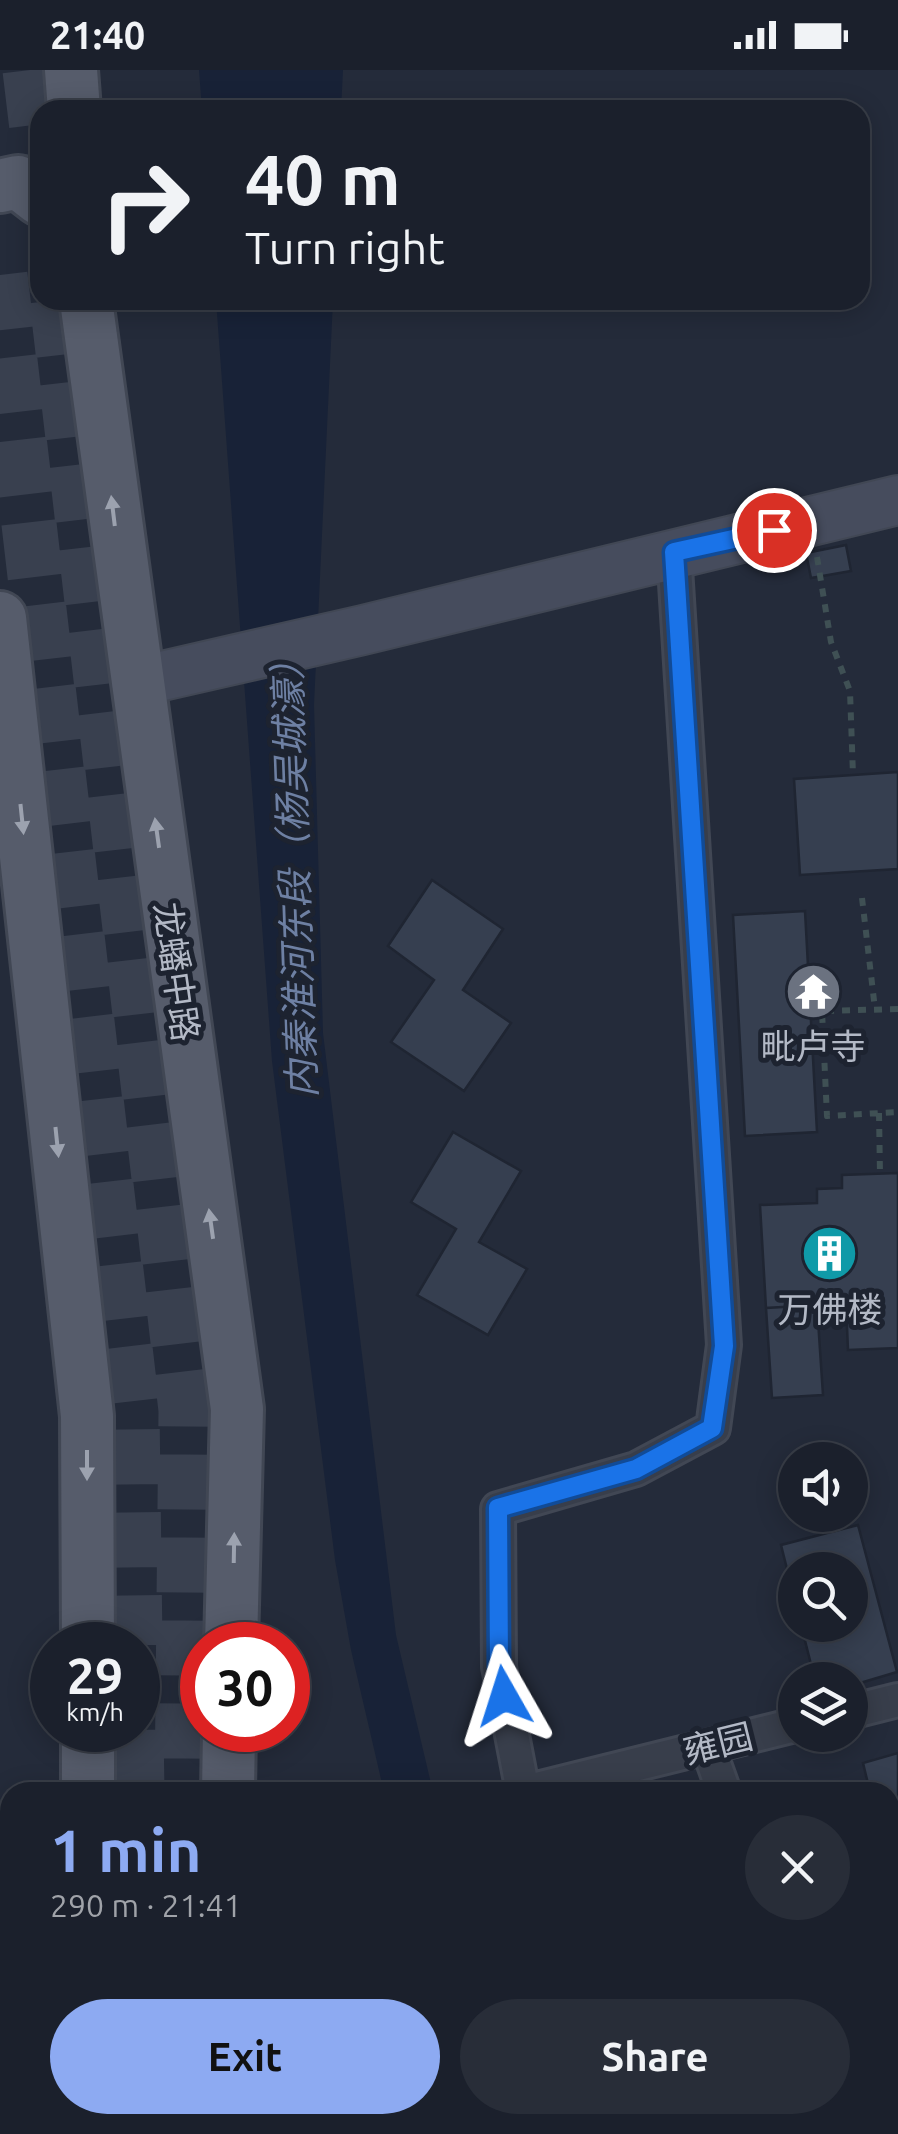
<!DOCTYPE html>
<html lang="en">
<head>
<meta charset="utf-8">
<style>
	:root { --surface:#1b202c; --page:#282d38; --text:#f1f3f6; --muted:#a0a3a9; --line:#393e48; --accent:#8daaf2 }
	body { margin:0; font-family:Ubuntu,"Noto Sans SC",sans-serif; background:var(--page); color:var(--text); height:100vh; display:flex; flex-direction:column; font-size:38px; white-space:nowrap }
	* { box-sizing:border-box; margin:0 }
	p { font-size:32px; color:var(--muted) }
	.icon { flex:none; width:55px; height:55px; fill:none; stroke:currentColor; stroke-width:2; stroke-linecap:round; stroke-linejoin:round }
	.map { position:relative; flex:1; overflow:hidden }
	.sheet { position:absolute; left:0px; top:1712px; width:900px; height:352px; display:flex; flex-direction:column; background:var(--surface); border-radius:30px 30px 0 0; box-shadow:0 5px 25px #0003,0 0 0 2px var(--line) }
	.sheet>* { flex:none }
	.top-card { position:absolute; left:30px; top:30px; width:840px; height:210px; border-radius:30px; box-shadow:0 5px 25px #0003,0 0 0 2px var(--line); background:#1b202c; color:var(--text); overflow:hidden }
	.controls { position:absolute; left:778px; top:1372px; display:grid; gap:20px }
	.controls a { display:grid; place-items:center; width:90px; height:90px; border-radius:50%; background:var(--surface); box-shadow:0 5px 25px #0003,0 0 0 2px var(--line); font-size:50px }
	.speed { position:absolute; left:30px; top:1552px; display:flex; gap:20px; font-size:50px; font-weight:700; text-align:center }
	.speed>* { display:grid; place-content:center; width:130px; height:130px; border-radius:50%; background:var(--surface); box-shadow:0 5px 25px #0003,0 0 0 2px var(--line); line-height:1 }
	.speed small { font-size:25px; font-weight:400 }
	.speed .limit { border:15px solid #d22; background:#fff; color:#111 }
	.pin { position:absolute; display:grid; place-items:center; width:85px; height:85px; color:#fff; margin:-42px; border:5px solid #fff; border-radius:50%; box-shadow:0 2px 10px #0007 }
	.me { position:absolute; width:110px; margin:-55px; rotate:354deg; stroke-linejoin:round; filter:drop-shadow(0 0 8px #0008) }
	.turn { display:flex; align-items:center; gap:35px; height:210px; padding:0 50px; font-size:45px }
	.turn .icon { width:130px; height:130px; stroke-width:2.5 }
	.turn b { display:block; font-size:70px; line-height:85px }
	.round { display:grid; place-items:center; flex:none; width:105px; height:105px; border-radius:52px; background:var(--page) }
	.head { display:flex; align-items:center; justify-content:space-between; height:170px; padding:0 50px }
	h1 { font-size:60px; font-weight:600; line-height:75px; color:var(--accent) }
	.button { display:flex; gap:20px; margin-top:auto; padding:20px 50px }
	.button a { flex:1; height:115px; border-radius:60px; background:var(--accent); color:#111; font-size:40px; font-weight:600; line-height:115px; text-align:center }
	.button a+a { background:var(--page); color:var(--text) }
	.status { display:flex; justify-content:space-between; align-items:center; height:70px; padding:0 50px; background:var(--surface); direction:ltr }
	.status svg { height:28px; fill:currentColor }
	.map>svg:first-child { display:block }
</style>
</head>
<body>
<div class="status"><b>21:40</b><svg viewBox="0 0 49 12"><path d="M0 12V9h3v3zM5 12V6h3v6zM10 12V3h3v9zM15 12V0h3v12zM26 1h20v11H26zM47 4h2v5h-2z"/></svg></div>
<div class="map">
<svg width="898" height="2064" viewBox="0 0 898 2064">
	<rect width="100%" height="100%" fill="#242b3a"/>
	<!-- water -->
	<path fill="#182237" d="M 199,0 L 343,0 L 341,40 L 202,40 Z
		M 216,230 L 333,230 L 314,635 L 323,963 L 396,1565 L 433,1722 L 384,1722 L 351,1580 L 335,1490 L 272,991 Z"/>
	<!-- building -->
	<path fill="#363f50" stroke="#1f2532" stroke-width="2.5" d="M 846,475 L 851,501 L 811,508 L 806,483 Z
		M 898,702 L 898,799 L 800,805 L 794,709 Z
		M 432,810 L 503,859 L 463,920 L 511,953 L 464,1021 L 391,972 L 434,910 L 388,876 Z
		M 805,841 L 817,1062 L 745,1066 L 733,845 Z
		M 453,1062 L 521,1101 L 479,1172 L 527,1199 L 488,1265 L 417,1225 L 456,1159 L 411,1132 Z
		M 898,1103 L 898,1278 L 848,1280 L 846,1233 L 766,1238 L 760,1135 L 817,1133 L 817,1119 L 842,1118 L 842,1105 Z
		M 817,1235 L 823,1325 L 772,1328 L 766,1238 Z
		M 858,1455 L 897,1602 L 850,1616 L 850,1610 L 815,1610 L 801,1555 L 850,1555 L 850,1500 L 795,1500 L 795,1531 L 781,1475 Z
		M 898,1683 L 898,1773 L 890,1775 L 890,1722 L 870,1722 L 863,1693 Z
		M 898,1846 L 898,1895 L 890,1896 L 890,1847 Z"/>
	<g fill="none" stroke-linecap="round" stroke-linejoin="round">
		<!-- highway-tunnel -->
		<path stroke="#39404f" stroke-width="55" stroke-dasharray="55 28" stroke-linecap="butt" d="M 30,0 L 40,83
			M 0,205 L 132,1338 L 135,1575
			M 57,230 L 186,1340 L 182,1722
			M 136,1660 L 137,1722
			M 142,2055 L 142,2064"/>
		<defs>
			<path id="street" d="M 850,1642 L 898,1630
				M 708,1677 L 724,1722
				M 523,1722 L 499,1597 L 498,1439 L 636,1399 L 713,1358 L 724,1275 L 674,482
				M 525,1722 L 795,1655
				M 890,1913 L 898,1912
				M 579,2055 L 580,2064
				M 812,2055 L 813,2064"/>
			<path id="secondary" d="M 136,612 L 363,560 L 898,430"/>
			<path id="primary" d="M 71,0 L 74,40
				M 0,116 L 18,112 L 40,129
				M 86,230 L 237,1339 L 231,1575
				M 0,548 L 87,1346 L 88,1575
				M 88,1660 L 88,1722
				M 228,1722 L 229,1660
				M 90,2055 L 90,2064
				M 219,2064 L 219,2055"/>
		</defs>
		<!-- street casing -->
		<use href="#street" stroke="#414754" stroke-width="38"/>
		<!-- secondary casing -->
		<use href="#secondary" stroke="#414754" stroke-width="52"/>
		<!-- primary casing -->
		<use href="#primary" stroke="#414754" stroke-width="58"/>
		<!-- path -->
		<path stroke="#3f5054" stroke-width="6" stroke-dasharray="8 8" stroke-linecap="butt" d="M 817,487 L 831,572 L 850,621 L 853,705
			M 862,828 L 875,939
			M 898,939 L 822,941 L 827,1046 L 898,1042
			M 879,1043 L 880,1104"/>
		<!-- street -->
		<use href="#street" stroke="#383e4b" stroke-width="32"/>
		<!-- secondary -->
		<use href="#secondary" stroke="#464c5d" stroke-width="48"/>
		<!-- primary -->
		<use href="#primary" stroke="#565c6b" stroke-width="52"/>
	</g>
	<!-- one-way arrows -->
	<defs><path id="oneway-solid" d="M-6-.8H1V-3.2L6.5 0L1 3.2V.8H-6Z" transform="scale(2.5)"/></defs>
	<g fill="#9ca2af">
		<use href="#oneway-solid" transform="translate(113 441) rotate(-97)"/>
		<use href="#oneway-solid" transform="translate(22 749) rotate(84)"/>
		<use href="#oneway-solid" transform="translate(157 763) rotate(-98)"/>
		<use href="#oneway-solid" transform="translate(57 1072) rotate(84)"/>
		<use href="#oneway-solid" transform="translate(211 1154) rotate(-98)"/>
		<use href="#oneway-solid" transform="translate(87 1395) rotate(90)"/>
		<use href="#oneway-solid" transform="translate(234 1478) rotate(-89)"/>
	</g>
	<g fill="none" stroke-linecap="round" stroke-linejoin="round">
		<defs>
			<path id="route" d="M 504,1626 L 499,1597 L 498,1438 L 636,1399 L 712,1358 L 724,1276 L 674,482 L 774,460"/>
		</defs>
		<!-- route casing -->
		<use href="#route" stroke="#114b97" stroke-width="25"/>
		<!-- route -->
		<use href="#route" stroke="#1a73e8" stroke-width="18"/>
	</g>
	<!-- icons -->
	<defs>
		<symbol id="temple-disc" viewBox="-11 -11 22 22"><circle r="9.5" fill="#6b7280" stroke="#1d2330"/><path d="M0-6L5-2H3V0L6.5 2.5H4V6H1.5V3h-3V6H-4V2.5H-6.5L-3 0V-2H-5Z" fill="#fff"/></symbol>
		<symbol id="building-disc" viewBox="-11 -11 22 22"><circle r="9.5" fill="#0f9aa8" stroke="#1d2330"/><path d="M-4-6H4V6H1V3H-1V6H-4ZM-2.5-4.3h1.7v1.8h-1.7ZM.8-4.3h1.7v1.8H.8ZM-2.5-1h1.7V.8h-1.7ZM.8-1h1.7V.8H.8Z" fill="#fff"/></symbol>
	</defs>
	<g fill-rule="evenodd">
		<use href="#temple-disc" x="782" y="890" width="63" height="63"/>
		<use href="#building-disc" x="798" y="1152" width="63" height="63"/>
	</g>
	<g text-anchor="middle" stroke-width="10" stroke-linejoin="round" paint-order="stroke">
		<!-- street labels -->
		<g font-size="35" fill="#b3b9c6" stroke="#1d2330">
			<text transform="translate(176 902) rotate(82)" y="12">龙蟠中路</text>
			<text transform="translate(718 1674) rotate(-14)" y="12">雍园</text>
		</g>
		<!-- poi labels -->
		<g font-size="35" fill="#b3b9c6" stroke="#1d2330">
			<text x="813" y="989">毗卢寺</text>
			<text x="830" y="1252">万佛楼</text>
		</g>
		<!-- water labels -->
		<g font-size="38" font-style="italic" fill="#6e80a3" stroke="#1d2330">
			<text transform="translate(295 800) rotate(-92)" y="13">内秦淮河东段（杨吴城濠）</text>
		</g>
	</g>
</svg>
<div class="controls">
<a><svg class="icon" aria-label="sound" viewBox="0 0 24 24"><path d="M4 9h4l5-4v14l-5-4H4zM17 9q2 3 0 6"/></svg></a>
<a><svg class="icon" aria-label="search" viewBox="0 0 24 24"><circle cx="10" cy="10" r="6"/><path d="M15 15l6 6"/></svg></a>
<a><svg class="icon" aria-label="layers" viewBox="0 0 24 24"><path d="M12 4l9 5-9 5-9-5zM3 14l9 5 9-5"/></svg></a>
</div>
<div class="speed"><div>29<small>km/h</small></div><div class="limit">30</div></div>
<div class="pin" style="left:774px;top:460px;background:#d93025"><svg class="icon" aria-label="arrive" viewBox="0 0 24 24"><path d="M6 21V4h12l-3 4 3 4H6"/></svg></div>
<svg class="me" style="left:504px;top:1626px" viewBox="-20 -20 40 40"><path d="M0-17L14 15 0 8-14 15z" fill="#1a73e8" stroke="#fff" stroke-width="4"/></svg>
<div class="top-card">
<div class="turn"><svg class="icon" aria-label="right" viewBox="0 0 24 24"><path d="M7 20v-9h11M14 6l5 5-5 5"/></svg><div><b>40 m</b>Turn right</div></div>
</div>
<section class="sheet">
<div class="head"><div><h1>1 min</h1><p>290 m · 21:41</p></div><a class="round"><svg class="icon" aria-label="close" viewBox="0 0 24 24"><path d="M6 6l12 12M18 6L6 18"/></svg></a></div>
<div class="button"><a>Exit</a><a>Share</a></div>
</section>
</div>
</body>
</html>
